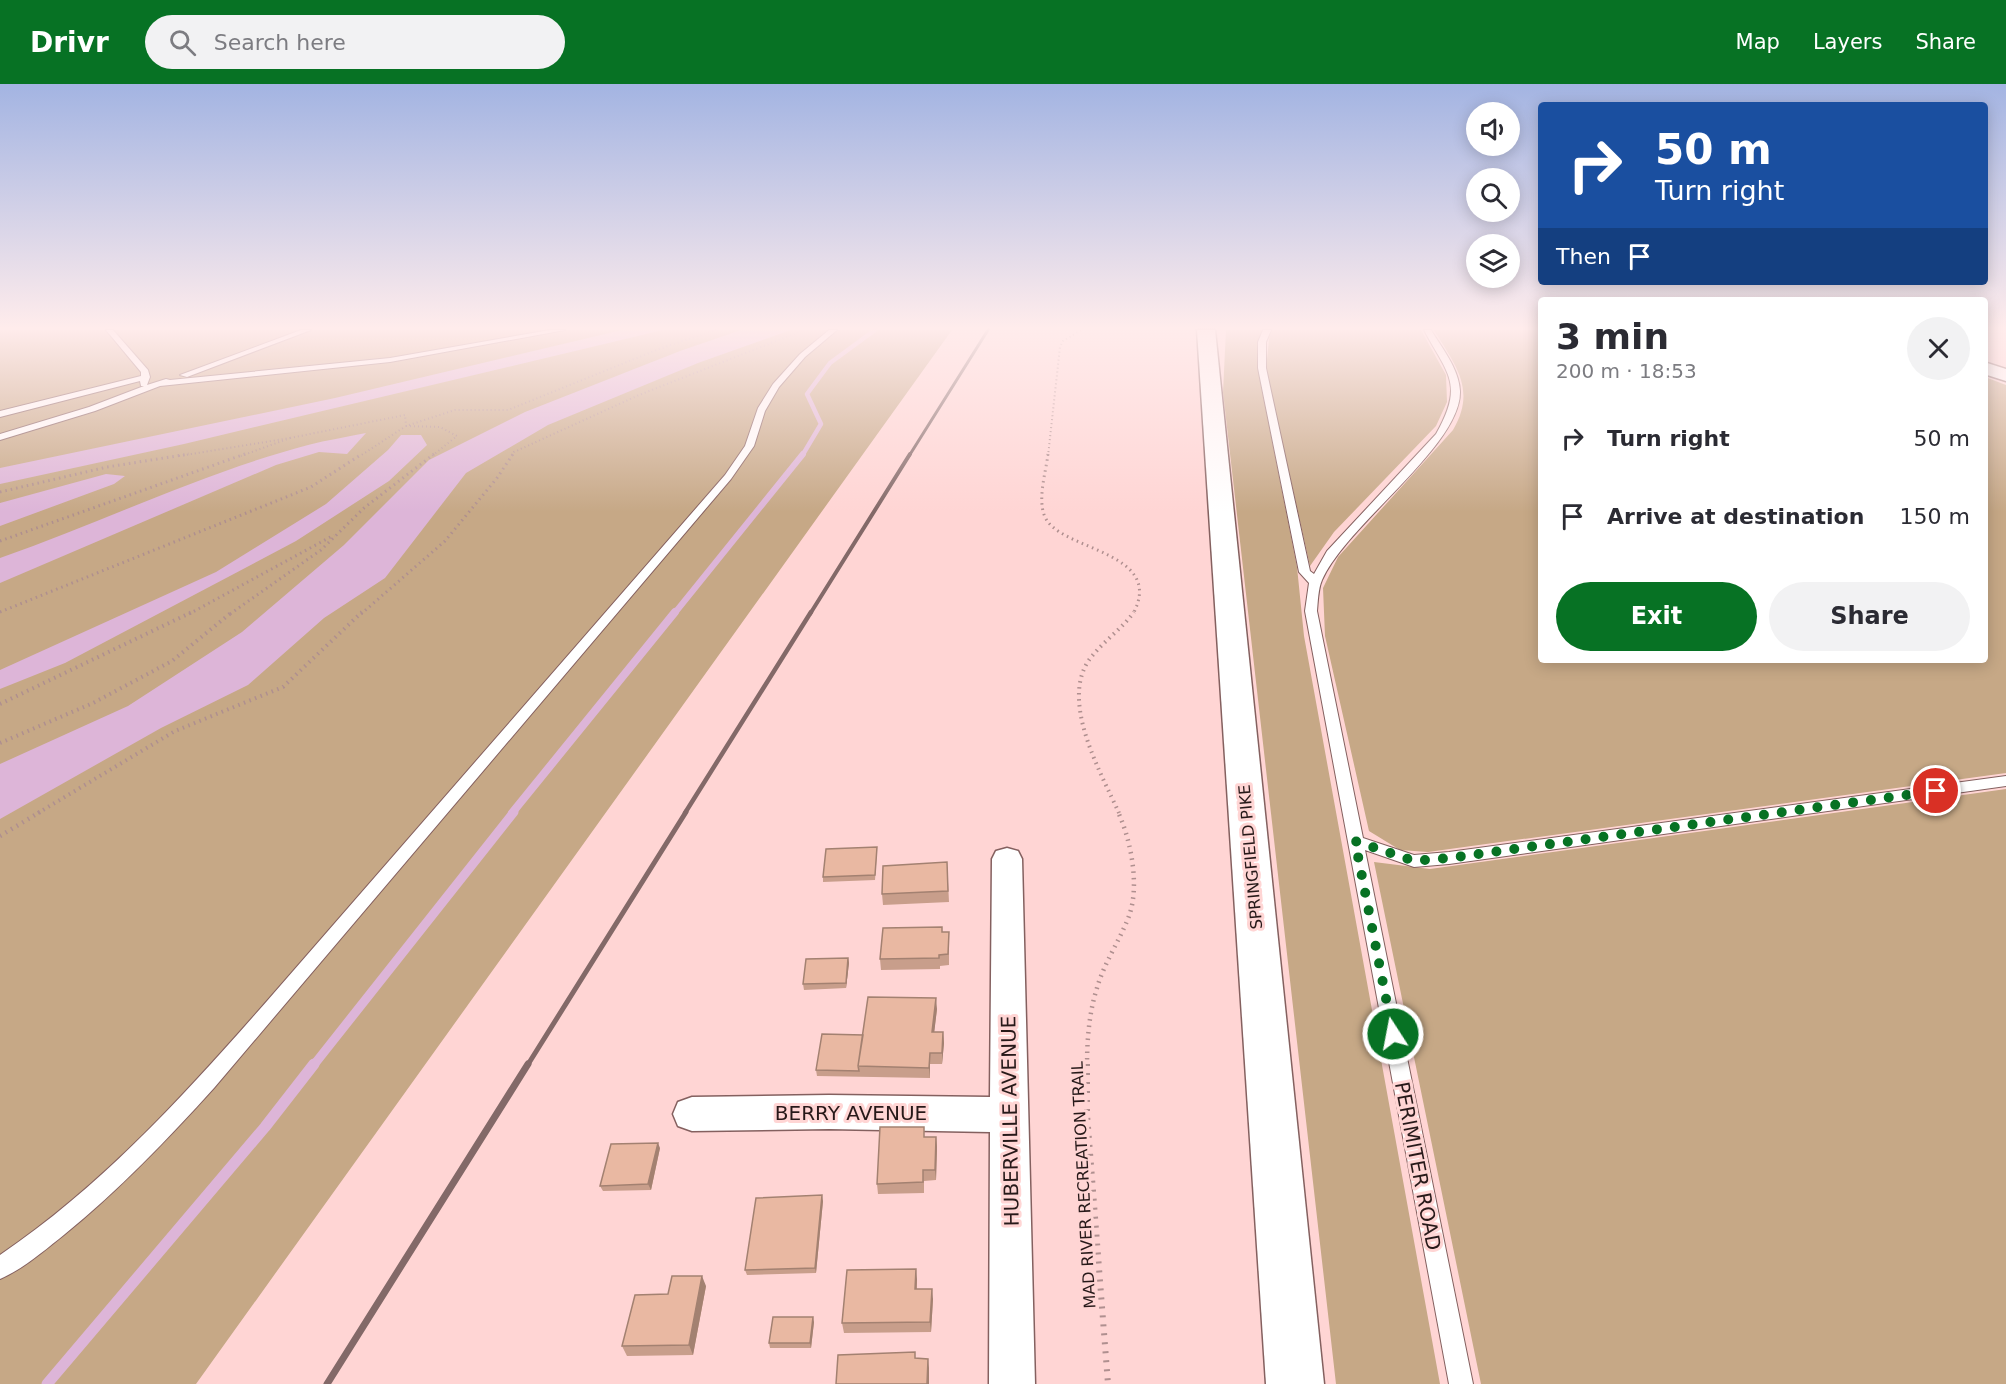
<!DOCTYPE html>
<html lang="en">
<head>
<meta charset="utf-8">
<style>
	:root { --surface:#fff; --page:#f2f2f3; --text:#2b2b33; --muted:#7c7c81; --accent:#077224 }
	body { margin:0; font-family:"DejaVu Sans",sans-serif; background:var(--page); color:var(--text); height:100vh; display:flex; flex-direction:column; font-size:22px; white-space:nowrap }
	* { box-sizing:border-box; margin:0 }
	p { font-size:20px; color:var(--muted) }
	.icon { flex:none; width:33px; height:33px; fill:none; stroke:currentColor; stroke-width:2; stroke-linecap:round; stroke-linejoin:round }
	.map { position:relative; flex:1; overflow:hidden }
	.sheet { position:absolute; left:1538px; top:213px; width:450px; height:366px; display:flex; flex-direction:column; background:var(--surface); border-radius:6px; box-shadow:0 3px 15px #0003 }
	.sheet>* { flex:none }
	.guide { position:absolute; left:1538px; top:18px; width:450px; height:183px; border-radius:6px; box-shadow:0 3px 15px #0003; background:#1a4fa0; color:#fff; overflow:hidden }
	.controls { position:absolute; left:1466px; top:18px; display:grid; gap:12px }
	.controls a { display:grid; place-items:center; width:54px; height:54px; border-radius:50%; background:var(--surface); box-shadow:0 3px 15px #0003; font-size:30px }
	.pin { position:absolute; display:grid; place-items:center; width:51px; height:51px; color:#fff; margin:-26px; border:3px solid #fff; border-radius:50%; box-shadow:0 2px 6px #0007 }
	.me { position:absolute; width:66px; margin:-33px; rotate:349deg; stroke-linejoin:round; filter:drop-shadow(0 0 4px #0008) }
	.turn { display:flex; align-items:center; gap:21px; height:126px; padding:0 18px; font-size:27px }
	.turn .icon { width:78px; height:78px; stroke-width:2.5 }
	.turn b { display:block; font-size:42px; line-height:51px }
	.then { display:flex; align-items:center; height:57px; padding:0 18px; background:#0003; gap:12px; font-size:22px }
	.round { display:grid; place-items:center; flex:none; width:63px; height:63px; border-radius:32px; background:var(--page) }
	.summary { display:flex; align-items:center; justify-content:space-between; height:102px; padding:0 18px }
	h1 { font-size:36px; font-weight:700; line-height:45px }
	.button { display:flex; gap:12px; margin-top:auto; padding:12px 18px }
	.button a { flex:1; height:69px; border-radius:36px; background:var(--accent); color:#fff; font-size:24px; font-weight:700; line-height:69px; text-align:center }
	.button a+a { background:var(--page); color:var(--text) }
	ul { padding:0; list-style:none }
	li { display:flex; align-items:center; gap:18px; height:78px; padding:0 18px }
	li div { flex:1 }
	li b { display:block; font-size:22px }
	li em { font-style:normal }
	header { display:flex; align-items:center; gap:36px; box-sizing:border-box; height:84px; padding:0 30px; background:var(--accent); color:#fff }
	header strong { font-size:28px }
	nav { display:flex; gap:33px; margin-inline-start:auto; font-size:21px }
	.search { width:420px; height:54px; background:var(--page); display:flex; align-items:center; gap:15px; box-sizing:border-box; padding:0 21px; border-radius:33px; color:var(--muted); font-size:22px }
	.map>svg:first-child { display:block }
</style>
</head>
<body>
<header>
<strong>Drivr</strong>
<div class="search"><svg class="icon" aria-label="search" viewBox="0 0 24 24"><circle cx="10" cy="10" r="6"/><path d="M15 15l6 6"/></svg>Search here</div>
<nav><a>Map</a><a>Layers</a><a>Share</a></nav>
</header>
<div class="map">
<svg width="2006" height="1300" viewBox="0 0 2006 1300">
	<rect width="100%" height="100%" fill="#ffd5d4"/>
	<!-- green -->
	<path fill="#c6a886" d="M 0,246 L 952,246 L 196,1300 L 0,1300 Z
		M 1226,246 L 1262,246 L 1257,268 L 1258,286 L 1297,483 L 1304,552 L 1440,1300 L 1336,1300 L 1223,308 Z
		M 1270,246 L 1421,246 L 1446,291 L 1447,318 L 1436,342 L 1334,448 L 1310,482 L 1266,285 Z
		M 1434,246 L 1540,246 L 1540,576 L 1984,576 L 1985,293 L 2006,301 L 2006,689 L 1428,768 L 1400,766 L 1369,747 L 1325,552 L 1323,504 L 1338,473 L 1453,346 C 1477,305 1455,281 1434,246 Z
		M 2006,705 L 2006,1300 L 1481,1300 L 1374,778 L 1430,785 Z"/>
	<!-- forest -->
	<path fill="#c8a781" d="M 318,246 L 550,246 L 393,273 L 241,283 Z"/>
	<!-- water -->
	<path fill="#ddb5d8" d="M 622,246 L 663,246 L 184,360 L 0,400 L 0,384 L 335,314 Z
		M 741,246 L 791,246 L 698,279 L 548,341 L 466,389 L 385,494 L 324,534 L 248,601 L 161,644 L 0,735 L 0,680 L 128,622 L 242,548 L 344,461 L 429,376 L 525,328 L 680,267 Z
		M 366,349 L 347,370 L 319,368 L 276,381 L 0,499 L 0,474 C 103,438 202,389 308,361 C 327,356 347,353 366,349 Z
		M 401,351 L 421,351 L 427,361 L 389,397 L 296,457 L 65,579 L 0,605 L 0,586 L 216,488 L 326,420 L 388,366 Z
		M 106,390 L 125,392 L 114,400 L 0,442 L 0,419 Z"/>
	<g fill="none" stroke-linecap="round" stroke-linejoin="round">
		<!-- stream-far4 -->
		<path stroke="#ddb5d8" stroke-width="4.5" d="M 802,372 L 821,340 L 807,310 L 830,279 L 875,246"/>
		<!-- stream-far3 -->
		<path stroke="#ddb5d8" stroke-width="6" d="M 674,530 L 803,370"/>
		<!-- stream-far2 -->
		<path stroke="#ddb5d8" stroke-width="8" d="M 512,729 L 675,528"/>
		<!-- stream-far1 -->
		<path stroke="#ddb5d8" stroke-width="9" d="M 313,982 L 514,728"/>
		<!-- stream -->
		<path stroke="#ddb5d8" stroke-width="11" d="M 47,1300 L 265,1043 L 314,980"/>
		<defs>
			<path id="service" d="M 106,246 L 113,246 L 148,286 L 150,293 L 147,301 L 166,295 L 170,296 L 390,274 L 550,246 L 565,246 L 390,278 L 160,302 L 95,327 L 0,356 L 0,350 L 89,323 L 144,302 L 141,302 L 140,297 L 0,333 L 0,327 L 141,292 L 141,288 Z
				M 301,246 L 311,246 L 187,293 L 180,291 Z
				M 829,246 L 837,246 L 805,273 L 779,303 L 765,327 L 754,362 L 731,395 L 214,1004 C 167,1056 119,1106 65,1150 C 45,1166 23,1185 0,1195 L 0,1171 C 106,1099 190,1005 274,909 L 725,391 L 745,362 L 758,324 L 773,300 L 800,270 Z
				M 1263,246 L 1271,246 L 1266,258 L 1266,284 L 1310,487 L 1314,490 L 1327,467 L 1436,350 C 1465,299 1447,290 1424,246 L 1431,246 C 1442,264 1459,285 1460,307 C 1462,361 1347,440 1322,496 C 1318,505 1318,517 1317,527 L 1363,754 L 1414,771 L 1449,768 L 2006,692 L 2006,702 L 1449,780 L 1414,783 L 1365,766 L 1473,1300 L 1449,1300 L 1305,527 L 1309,499 L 1299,488 L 1258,284 L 1258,258 Z"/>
			<path id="minor" d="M 1007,764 L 1018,767 L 1022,775 L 1035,1300 L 989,1300 L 990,1048 L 829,1045 L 692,1047 L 678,1042 L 673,1030 L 678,1018 L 692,1013 L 829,1011 L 990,1013 L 992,775 L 996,767 Z"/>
			<path id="tertiary" d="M 1984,278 L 2006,285 L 2006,297 L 1984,290 Z"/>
			<path id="secondary" d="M 1197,246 L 1215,246 L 1324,1300 L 1266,1300 Z"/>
		</defs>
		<!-- service casing -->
		<use href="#service" stroke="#84605f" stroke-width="2"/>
		<!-- minor casing -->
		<use href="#minor" stroke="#84605f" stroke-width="3"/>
		<!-- tertiary casing -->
		<use href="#tertiary" stroke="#84605f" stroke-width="3"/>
		<!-- secondary casing -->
		<use href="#secondary" stroke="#84605f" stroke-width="3"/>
		<!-- path-far4 -->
		<path stroke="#af8f8f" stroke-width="2" stroke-dasharray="1 3" stroke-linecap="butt" d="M 409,341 L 455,326 L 508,326 L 659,265 L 716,246
			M 406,342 L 440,343 L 457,352 L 432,372
			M 290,354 L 405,331 L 406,342 L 360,372
			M 179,372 L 290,354 L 241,372
			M 512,372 L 514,368 L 639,311 L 804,246
			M 1048,372 L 1060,263 L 1063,257 L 1081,246"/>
		<!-- path-far3 -->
		<path stroke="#af8f8f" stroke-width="3" stroke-dasharray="1.5 4" stroke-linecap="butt" d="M 1048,370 C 1046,389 1035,421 1048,438 C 1070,467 1165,470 1133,530
			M 0,408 L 107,383 L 189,370
			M 0,457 L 245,370
			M 0,528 L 311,403 L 362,370
			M 189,530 L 334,451
			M 230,530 L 321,466 L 364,424 L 434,370
			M 361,530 L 445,457 L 497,394 L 513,370"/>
		<!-- path-far2 -->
		<path stroke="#af8f8f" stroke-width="4" stroke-dasharray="1.5 4.5" stroke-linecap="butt" d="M 0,620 L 192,528
			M 0,659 L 93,619 L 172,577 L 232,528
			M 38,729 L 175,647 L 283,603 L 362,528
			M 1119,729 C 1101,689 1060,618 1089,576 C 1102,558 1121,546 1134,528"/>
		<!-- path-far1 -->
		<path stroke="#af8f8f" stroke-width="4.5" stroke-dasharray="1.5 5" stroke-linecap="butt" d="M 0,752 L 40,728
			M 1087,982 C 1087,956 1089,929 1097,904 C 1104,879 1120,856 1129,832 C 1140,802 1131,756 1118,728"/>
		<!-- path -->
		<path stroke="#af8f8f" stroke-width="6" stroke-dasharray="2 7" stroke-linecap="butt" d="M 1087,980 L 1087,1030 L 1108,1300"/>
		<!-- service -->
		<use href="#service" fill="#fff" fill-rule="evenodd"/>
		<!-- minor -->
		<use href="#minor" fill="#fff" fill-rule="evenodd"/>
		<!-- tertiary -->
		<use href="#tertiary" fill="#fff" fill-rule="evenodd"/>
		<!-- secondary -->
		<use href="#secondary" fill="#fff" fill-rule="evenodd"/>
		<!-- rail-far4 -->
		<path stroke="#836968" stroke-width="3" d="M 909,372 L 988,246"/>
		<!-- rail-far3 -->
		<path stroke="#836968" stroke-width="4" d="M 810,530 L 910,370"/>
		<!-- rail-far2 -->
		<path stroke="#836968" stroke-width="4.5" d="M 685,729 L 811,528"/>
		<!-- rail-far1 -->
		<path stroke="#836968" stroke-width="5" d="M 527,982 L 686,728"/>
		<!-- rail -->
		<path stroke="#836968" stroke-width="7" d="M 327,1300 L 528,980"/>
	</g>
	<!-- wall -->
	<path fill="#c89e8b" d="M 877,763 L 877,768 L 875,796 L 823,798 L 823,793 Z
		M 947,778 L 949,818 L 883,821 L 882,810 Z
		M 942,848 L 949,859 L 949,881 L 940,882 L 940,885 L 881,886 L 880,875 Z
		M 848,874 L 849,879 L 846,904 L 804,906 L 803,900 Z
		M 937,925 L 934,948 L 943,948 L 944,959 L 942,980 L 930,980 L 930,994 L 817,992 L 816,986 L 863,951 Z
		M 925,1053 L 936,1053 L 937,1063 L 936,1096 L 924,1097 L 924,1109 L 878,1110 L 877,1100 Z
		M 660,1064 L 651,1106 L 603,1107 L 600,1102 Z
		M 823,1117 L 816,1189 L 747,1191 L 745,1186 Z
		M 917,1195 L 917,1205 L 933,1215 L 931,1248 L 844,1249 L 842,1239 Z
		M 706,1202 L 693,1271 L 627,1272 L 622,1262 L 668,1210 Z
		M 814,1238 L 811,1264 L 770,1264 L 769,1259 Z"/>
	<!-- shaded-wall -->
	<path fill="#a38171" d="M 848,874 L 849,879 L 846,904 L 846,899 Z
		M 936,914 L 937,925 L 933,959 L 932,948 Z
		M 943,948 L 944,959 L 942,980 L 942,969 Z
		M 930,969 L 930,994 L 929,984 Z
		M 936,1053 L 937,1063 L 936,1096 L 935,1086 Z
		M 658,1059 L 660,1064 L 651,1106 L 648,1100 Z
		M 822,1111 L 823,1117 L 816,1189 L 815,1184 Z
		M 916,1185 L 917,1195 L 916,1215 L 915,1205 Z
		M 702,1192 L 706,1202 L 693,1271 L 689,1261 Z
		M 932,1205 L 933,1215 L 931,1248 L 930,1238 Z
		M 813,1233 L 814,1238 L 811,1264 L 810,1259 Z
		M 928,1275 L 929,1284 L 929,1300 L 927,1300 Z"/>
	<!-- building -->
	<path fill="#e9b8a2" stroke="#a38171" stroke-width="1.5" d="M 877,763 L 875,791 L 823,793 L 826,765 Z
		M 947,778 L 948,807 L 882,810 L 883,782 Z
		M 942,843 L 942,848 L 949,848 L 948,870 L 939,871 L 939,874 L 880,875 L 883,844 Z
		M 848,874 L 846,899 L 803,900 L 806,875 Z
		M 868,913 L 936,914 L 932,948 L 943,948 L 942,969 L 930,969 L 929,984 L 858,982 Z
		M 822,950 L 863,951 L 858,982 L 859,987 L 816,986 Z
		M 880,1043 L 924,1043 L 924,1053 L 936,1053 L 935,1086 L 923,1086 L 923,1098 L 877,1100 Z
		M 658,1059 L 648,1100 L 600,1102 L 611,1060 Z
		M 822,1111 L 815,1184 L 745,1186 L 756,1114 Z
		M 916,1185 L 915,1205 L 932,1205 L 930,1238 L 842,1239 L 847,1186 Z
		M 672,1192 L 702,1192 L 689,1261 L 622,1262 L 635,1211 L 668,1210 Z
		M 773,1233 L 813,1233 L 810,1259 L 769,1259 Z
		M 915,1268 L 915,1274 L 928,1275 L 927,1300 L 836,1300 L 838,1271 Z"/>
	<!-- sky -->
	<linearGradient id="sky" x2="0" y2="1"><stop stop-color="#a3b4e2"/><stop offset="0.57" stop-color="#ffecec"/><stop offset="1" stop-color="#ffecec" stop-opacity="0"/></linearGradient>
	<rect width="2006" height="428" fill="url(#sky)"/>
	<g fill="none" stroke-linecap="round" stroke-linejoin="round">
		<!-- route -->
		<path stroke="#077224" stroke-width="10" stroke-dasharray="0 18" d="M 1393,950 L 1355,757 L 1414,777 L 1449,774 L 1936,707"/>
	</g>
	<g text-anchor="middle" stroke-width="6" stroke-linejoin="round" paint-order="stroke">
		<!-- street labels -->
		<g font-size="16" fill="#271919" stroke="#ffd5d4">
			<text transform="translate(1250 773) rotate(-95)" y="6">SPRINGFIELD PIKE</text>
			<text transform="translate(1083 1101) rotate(-93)" y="6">MAD RIVER RECREATION TRAIL</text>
		</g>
		<!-- near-street labels -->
		<g font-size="20" fill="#271919" stroke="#ffd5d4">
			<text x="851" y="1036">BERRY AVENUE</text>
			<text transform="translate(1010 1037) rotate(-91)" y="7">HUBERVILLE AVENUE</text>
			<text transform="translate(1418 1082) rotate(79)" y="7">PERIMITER ROAD</text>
		</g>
	</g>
</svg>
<div class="controls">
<a><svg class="icon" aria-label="sound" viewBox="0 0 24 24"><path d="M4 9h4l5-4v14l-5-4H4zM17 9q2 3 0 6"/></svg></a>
<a><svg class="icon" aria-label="search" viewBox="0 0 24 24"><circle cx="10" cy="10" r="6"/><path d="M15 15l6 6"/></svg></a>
<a><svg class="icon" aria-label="layers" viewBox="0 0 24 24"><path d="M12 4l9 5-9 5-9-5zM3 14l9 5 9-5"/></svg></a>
</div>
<div class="pin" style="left:1936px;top:707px;background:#d93025"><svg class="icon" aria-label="arrive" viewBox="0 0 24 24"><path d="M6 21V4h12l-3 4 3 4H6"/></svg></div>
<svg class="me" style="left:1393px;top:950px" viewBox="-20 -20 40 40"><circle r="17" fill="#077224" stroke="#fff" stroke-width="3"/><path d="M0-11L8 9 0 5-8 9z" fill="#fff"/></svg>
<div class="guide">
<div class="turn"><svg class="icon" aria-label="right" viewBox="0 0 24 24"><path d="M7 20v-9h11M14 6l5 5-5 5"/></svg><div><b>50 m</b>Turn right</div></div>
<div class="then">Then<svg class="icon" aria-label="arrive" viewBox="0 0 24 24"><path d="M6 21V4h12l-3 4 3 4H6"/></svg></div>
</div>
<section class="sheet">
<div class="summary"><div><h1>3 min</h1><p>200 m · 18:53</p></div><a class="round"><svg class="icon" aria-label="close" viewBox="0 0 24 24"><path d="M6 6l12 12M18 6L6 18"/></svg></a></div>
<ul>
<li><svg class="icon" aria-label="right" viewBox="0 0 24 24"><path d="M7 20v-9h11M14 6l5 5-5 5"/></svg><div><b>Turn right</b></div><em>50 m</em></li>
<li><svg class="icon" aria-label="arrive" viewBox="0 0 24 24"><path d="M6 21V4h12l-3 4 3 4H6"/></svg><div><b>Arrive at destination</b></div><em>150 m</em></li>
</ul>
<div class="button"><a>Exit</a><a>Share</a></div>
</section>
</div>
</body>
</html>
